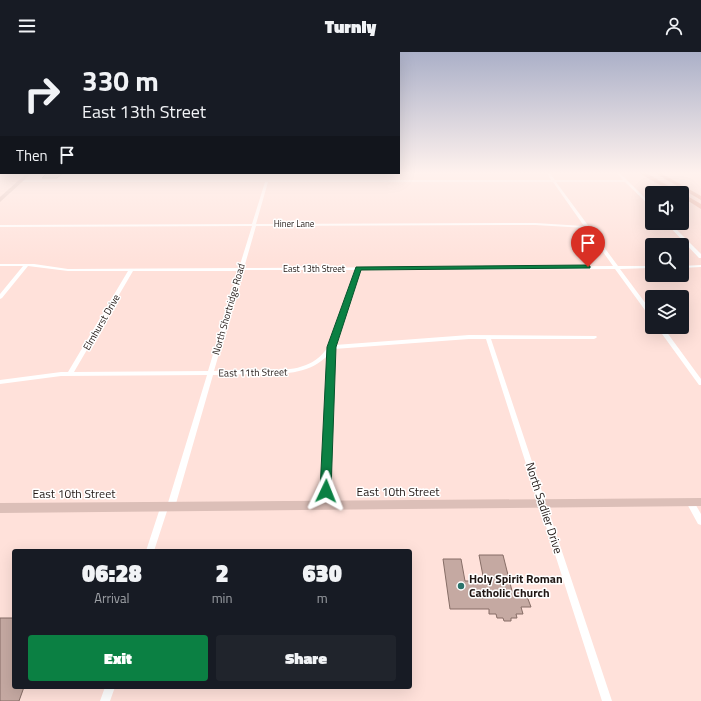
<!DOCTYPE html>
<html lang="en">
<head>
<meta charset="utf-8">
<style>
	:root { --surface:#171b24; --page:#20242c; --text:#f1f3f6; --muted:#9ea1a6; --accent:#0b8043 }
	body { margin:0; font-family:"Titillium Web",sans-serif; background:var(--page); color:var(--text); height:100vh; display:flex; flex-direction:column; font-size:15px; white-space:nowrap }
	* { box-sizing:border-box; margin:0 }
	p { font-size:13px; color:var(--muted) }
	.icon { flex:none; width:22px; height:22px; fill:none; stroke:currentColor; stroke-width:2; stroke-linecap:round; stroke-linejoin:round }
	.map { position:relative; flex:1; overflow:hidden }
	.drawer { position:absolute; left:12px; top:497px; width:400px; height:140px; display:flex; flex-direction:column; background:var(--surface); border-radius:4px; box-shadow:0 4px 16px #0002 }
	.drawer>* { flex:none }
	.guide { position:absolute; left:0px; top:0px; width:400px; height:122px; box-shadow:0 4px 16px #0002; background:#171b24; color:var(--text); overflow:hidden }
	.tools { position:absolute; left:645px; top:134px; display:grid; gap:8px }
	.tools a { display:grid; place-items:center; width:44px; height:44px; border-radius:4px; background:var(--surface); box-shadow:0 4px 16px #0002; font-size:20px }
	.pin { position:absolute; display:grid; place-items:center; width:34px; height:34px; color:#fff; margin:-41px -17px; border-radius:50% 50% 50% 0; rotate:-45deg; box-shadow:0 0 4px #0007 }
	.pin .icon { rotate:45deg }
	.me { position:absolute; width:44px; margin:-22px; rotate:2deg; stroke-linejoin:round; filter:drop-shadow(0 0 3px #0008) }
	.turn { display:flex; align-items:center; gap:14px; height:84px; padding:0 16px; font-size:18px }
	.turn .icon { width:52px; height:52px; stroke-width:2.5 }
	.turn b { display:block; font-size:28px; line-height:34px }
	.then { display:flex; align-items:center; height:38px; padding:0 16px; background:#0003; gap:8px; font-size:15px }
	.eta { display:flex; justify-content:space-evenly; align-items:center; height:68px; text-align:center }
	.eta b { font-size:24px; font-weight:800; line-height:28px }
	.cta { display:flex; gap:8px; margin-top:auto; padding:8px 16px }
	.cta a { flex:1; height:46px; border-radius:4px; background:var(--accent); color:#fff; font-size:16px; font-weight:800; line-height:46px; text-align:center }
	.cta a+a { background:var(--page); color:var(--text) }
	header { display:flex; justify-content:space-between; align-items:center; height:52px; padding:0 16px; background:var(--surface); font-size:18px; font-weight:800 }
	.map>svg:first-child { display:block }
</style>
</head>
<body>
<header><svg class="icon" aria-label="menu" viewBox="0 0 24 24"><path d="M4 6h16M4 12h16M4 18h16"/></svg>Turnly<svg class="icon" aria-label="person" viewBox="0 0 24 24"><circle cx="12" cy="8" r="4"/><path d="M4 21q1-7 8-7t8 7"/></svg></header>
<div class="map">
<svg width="701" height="649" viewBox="0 0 701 649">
	<rect width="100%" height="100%" fill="#ffe1da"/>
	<!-- building -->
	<path fill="#c5a9a2" stroke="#866d66" d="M 47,121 L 63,121 L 57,126 L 42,126 Z
		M 479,503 L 503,503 L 512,539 L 522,539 L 523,544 L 528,547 L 531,555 L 521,555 L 523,562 L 516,562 L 517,566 L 511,566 L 511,569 L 504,569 L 503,566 L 497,566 L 496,562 L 489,562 L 489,557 L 450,557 L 443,507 L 461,507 L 465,529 L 484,529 Z
		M 0,566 L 14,566 L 14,635 L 24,635 L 19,649 L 0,649 Z"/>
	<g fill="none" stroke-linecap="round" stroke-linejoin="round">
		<!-- minor -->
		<path fill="#fff" fill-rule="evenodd" d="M 547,121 L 550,121 L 555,128 L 623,128 L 617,121 L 620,121 L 652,153 L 652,156 L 625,130 L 556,130 L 618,214 L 652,214 L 652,216 L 620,217 L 652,260 L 652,266 L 650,265 L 615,217 L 360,218 L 335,293 L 469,283 L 596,284 L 597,285 L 596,286 L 594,287 L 491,287 L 612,649 L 602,649 L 486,287 L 469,287 L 334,297 L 329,454 L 328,456 L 325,457 L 322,456 L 321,454 L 328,303 C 309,323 282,322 257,322 C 242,322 228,323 213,323 L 175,455 L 174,457 L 171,458 L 168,457 L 168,456 L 154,499 L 146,499 L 161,453 L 164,452 L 167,453 L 167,454 L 207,323 L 61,324 L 0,332 L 0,328 L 61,320 L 68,320 L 128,219 L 68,219 L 28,214 L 2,246 L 0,247 L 0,242 L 23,214 L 0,214 L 0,212 L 34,212 L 68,217 L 239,216 L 252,174 L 0,175 L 0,173 L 252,172 L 265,130 L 20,130 L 20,128 L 551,128 ZM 268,130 L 553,130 L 584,174 L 535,171 L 256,172 ZM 535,173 L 586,176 L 613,214 L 244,216 L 256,174 ZM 243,218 L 355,218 L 328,295 C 311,320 285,318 258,318 C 243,318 229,318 214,319 ZM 133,219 L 238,219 L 208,319 L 74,320 Z
			M 666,171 L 670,171 L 701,202 L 701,206 L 699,206 Z
			M 701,213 L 701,215 L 682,216 L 682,214 Z
			M 657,275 L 663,275 L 701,327 L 701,333 L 699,333 Z
			M 690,447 L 693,448 L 701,462 L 701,473 L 698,472 L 686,450 L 687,448 Z
			M 105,635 L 115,635 L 110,649 L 100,649 Z"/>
		<!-- major -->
		<path fill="#dcbfb8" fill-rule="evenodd" d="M 27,121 L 32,121 L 0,150 L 0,145 Z
			M 701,446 L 701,454 L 0,461 L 0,451 Z"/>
		<!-- highway -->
		<path fill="#efbaac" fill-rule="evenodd" d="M 639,121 L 646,121 L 681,141 L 674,141 Z
			M 655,121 L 661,121 L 701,144 L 701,148 Z
			M 682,141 L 701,152 L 701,157 L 682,145 Z"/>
	</g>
	<!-- sky -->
	<linearGradient id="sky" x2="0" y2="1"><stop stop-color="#abb0c8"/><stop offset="0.57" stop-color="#fff2ee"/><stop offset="1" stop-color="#fff2ee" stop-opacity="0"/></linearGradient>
	<rect width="701" height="212" fill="url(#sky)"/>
	<!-- route -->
	<path fill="#0b8043" stroke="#07532c" d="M 588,213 L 590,214 L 590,216 L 361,218 L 336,295 L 331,439 L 329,442 L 326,444 L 322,442 L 320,439 L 327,295 L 356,215 Z"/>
	<!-- markers -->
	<circle fill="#2b736b" stroke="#fff" stroke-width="1.5" cx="461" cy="534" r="4"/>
	<g text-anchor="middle" stroke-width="3" stroke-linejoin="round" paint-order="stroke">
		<!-- far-street labels -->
		<g font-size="9" fill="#1f1613" stroke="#fff">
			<text x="294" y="175">Hiner Lane</text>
			<text x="314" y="220">East 13th Street</text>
		</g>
		<!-- street labels -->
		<g font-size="10" fill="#1f1613" stroke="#fff">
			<text transform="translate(228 257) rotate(-74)" y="4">North Shortridge Road</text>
			<text transform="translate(101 270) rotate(-60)" y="4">Elmhurst Drive</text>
			<text transform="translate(253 320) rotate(-1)" y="4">East 11th Street</text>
		</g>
		<!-- near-street labels -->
		<g font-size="12" fill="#1f1613" stroke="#fff">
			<text x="398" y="444">East 10th Street</text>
			<text x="74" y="446">East 10th Street</text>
			<text transform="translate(544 456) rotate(72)" y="4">North Sadlier Drive</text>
		</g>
		<!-- near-poi labels -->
		<g font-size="12" font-weight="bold" fill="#1f1613" stroke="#fff" text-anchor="start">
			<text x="469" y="531">Holy Spirit Roman<tspan x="469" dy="14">Catholic Church</tspan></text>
		</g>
	</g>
</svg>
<div class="tools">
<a><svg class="icon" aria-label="sound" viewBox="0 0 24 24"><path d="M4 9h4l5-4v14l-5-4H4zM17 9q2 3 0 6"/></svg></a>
<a><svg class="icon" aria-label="search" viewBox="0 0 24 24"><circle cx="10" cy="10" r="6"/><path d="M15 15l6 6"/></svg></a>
<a><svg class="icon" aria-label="layers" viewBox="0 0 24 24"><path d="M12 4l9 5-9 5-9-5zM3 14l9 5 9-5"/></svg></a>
</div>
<div class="pin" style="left:588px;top:215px;background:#d93025"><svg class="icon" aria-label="arrive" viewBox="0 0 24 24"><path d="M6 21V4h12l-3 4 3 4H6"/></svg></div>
<svg class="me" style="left:326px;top:439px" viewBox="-20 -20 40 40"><path d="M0-17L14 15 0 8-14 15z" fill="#0b8043" stroke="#fff" stroke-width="4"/></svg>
<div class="guide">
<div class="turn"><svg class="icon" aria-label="right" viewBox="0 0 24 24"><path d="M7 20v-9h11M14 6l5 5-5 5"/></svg><div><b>330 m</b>East 13th Street</div></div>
<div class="then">Then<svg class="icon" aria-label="arrive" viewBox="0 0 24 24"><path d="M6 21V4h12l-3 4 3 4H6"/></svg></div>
</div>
<section class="drawer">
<div class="eta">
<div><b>06:28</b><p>Arrival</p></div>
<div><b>2</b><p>min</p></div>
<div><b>630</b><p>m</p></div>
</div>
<div class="cta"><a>Exit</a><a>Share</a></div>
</section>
</div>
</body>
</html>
